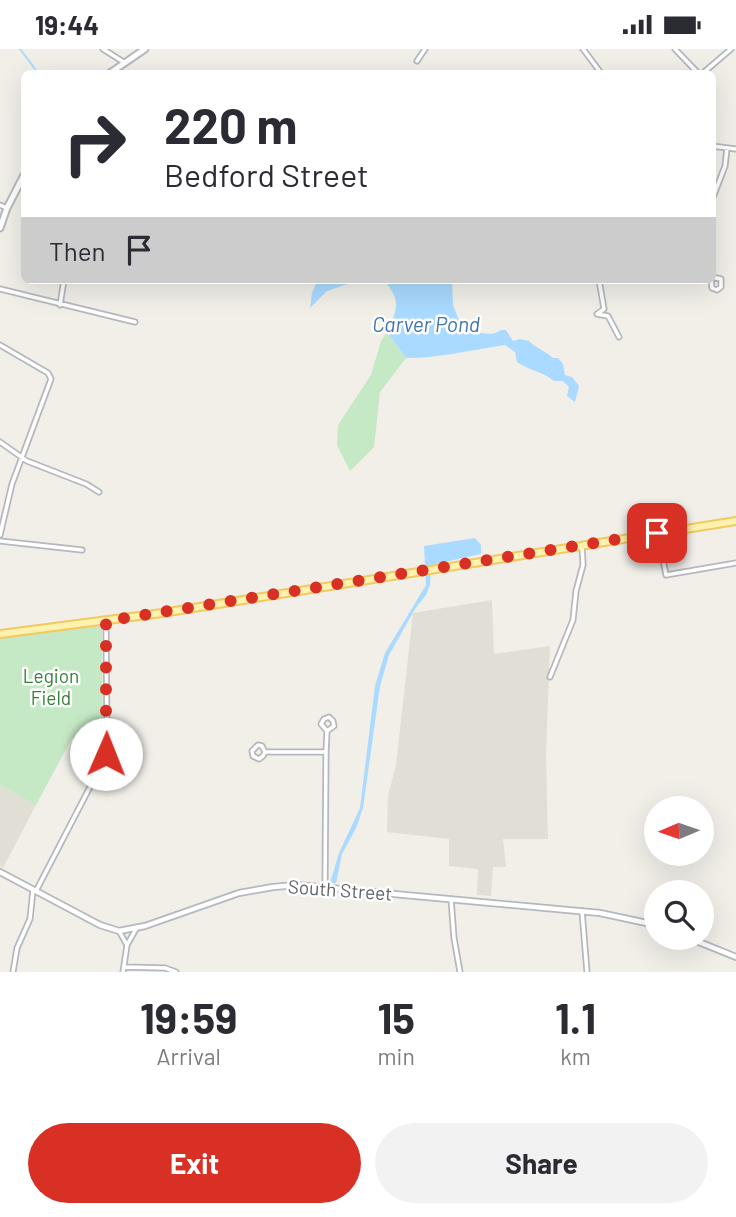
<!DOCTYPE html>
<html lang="en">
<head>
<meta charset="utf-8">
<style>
	:root { --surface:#fff; --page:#f2f2f3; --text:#2b2b33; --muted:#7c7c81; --accent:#d93025 }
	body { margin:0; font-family:Barlow,sans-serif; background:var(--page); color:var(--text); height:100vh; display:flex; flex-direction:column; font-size:26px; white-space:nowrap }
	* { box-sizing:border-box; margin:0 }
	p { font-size:23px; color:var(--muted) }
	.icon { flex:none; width:38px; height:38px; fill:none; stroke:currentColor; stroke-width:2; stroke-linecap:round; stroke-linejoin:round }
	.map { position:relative; height:923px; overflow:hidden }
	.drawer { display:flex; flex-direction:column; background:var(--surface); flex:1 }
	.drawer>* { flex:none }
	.banner { position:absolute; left:21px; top:21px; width:695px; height:214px; border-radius:10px; box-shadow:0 7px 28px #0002; background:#fff; color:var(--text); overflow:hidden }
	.needle { width:46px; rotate:268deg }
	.tools { position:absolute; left:644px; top:747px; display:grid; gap:14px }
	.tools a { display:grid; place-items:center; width:70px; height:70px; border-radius:50%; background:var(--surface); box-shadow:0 7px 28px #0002; font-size:35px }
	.pin { position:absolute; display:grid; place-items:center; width:60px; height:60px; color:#fff; margin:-30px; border-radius:14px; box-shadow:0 4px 10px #0006 }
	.me { position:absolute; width:77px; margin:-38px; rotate:1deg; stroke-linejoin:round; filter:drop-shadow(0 0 5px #0008) }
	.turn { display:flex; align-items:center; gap:24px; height:147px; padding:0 28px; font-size:32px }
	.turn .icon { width:91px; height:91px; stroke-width:2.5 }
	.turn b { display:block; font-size:49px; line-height:60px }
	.then { display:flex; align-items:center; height:66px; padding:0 28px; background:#0003; gap:14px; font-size:26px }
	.eta { display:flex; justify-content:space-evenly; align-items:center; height:119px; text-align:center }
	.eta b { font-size:42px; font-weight:700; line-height:49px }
	.action { display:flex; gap:14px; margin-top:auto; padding:14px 28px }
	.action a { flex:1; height:80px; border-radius:42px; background:var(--accent); color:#fff; font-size:28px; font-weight:700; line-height:80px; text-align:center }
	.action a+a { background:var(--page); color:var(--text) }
	.status { display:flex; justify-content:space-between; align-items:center; height:49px; padding:0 35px; background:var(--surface); direction:ltr }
	.status svg { height:19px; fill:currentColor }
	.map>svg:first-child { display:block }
</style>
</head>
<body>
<div class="status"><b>19:44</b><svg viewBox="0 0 49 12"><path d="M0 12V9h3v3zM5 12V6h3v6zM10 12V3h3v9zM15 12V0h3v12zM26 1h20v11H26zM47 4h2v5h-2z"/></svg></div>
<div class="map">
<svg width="736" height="923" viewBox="0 0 736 923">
	<rect width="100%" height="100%" fill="#f1efe8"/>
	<!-- education -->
	<path fill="#e1ded6" d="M 492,551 L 494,605 L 550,597 L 546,707 L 548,790 L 503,790 L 506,818 L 493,818 L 491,847 L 477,846 L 478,820 L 449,817 L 449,790 L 387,783 L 388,747 L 396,716 L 413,564 Z
		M 0,736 L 36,756 L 3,819 L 0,817 Z"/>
	<!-- green -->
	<path fill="#c5e8c5" d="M 387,283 L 406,309 L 380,343 L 374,398 L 350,422 L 337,396 L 338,376 L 371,326 L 381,292 Z
		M 102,577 L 103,708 L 72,689 L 36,756 L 0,736 L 0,588 Z"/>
	<!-- water -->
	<path fill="#aadaff" d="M 321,231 L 359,231 L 327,242 L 310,259 L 312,244 L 317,233 Z
		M 384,231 L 452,231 L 453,256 L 461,276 C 473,281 489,290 501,281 L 506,281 L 513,292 L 520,290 L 529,292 C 534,298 546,302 553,309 L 558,309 L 563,315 L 565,326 L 572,328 L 579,337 L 575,353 L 567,347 L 569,338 L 563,332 L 554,332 C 544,323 528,321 517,313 L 515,303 L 505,296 C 471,301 439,309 406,309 L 387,283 C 398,259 401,252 384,231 Z
		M 475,489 L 481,496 L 481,505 L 431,516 L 430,536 L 426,546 L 415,560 L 389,606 L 380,637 L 363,759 L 356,779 L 342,805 L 336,834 L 330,834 L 339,804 L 360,759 L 375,637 L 385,604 L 426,536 L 424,497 Z"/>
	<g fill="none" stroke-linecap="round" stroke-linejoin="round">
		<!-- stream -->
		<path stroke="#aadaff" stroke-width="2" d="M 20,0 L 38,24"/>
		<defs>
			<path id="minor" d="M 103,0 L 125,14
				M 583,0 L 601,24
				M 675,0 L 698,24
				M 417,12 L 425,0
				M 703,24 L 731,0
				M 712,97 L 736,100
				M 712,151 L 725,117 L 727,99
				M 0,156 L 7,159
				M 599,231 L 604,260 L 597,265 L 608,267 L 619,288
				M 711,231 L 712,239 L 717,241 L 721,238 L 721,230 L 712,228
				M 0,240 L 135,273
				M 60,256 L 64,231
				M 0,296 L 48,324 L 51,330 L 12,435 L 0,486
				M 0,393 L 27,412 L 86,435 L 99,443
				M 658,484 L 666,526 L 736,514
				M 0,492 L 82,501
				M 550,628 L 573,571 L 576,542 L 583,516 L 582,496
				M 265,703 L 263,707 L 259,710 L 253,707 L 252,702 L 258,696 L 262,697 L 265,703 L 326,703 L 325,838
				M 326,703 L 327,682 L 321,675 L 324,670 L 329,668 L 333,672 L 334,677 L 327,682
				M 36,842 L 105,709 L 107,690 L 106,572
				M 451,850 L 454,889 L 460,923
				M 582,862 L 587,923
				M 119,882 L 127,896
				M 125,918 L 165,919 L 176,923
				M 13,923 L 17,899 L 30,870 L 33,841
				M 123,923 L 127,896 L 136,880"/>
			<path id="tertiary" d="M 0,823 L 100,876 L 119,882 L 145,877 L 239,844 L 273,838 L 297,836 L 600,864 L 656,876
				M 689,889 L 736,908"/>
			<path id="secondary" d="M 110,24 L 145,0
				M 0,179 L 7,159 L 24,126"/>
			<path id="primary" d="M 0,585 L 162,564 L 736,472"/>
		</defs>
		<!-- minor casing -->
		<use href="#minor" stroke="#b5b8bc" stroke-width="7"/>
		<!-- tertiary casing -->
		<use href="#tertiary" stroke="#b5b8bc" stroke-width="8"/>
		<!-- secondary casing -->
		<use href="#secondary" stroke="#b6babf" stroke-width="9"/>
		<!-- primary casing -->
		<use href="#primary" stroke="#f2c960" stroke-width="10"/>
		<!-- minor -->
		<use href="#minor" stroke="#fff" stroke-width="3.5"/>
		<!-- tertiary -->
		<use href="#tertiary" stroke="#fff" stroke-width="4.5"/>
		<!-- secondary -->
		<use href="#secondary" stroke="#fff" stroke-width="5"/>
		<!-- primary -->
		<use href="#primary" stroke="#fff2af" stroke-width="6"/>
	</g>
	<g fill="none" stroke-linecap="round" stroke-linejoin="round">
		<!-- route -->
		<path stroke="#d93025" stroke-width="12" stroke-dasharray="0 21.6" d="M 106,705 L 106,572 L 657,484"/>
	</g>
	<g text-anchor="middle" stroke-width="5" stroke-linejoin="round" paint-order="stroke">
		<!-- park labels -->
		<g font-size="19" fill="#348238" stroke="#fff">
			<text x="51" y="634">Legion<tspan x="51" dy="22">Field</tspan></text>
		</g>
		<!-- street labels -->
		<g font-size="19" fill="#5f6368" stroke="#fff">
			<text transform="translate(340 841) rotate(4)" y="7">South Street</text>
		</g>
		<!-- water labels -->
		<g font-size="21" font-style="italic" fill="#4174aa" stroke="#fff">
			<text x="426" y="283">Carver Pond</text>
		</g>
	</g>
</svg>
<div class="tools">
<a><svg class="needle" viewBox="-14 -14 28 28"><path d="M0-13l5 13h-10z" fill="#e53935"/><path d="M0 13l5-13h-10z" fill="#7c7c81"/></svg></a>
<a><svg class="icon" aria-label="search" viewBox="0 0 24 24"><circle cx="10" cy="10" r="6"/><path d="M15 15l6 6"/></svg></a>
</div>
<div class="pin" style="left:657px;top:484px;background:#d93025"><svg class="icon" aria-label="arrive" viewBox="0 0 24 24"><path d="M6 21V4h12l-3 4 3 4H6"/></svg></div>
<svg class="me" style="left:106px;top:705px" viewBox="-20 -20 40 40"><circle r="19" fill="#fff"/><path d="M0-13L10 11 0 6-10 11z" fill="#d93025"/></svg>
<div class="banner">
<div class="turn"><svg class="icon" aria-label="right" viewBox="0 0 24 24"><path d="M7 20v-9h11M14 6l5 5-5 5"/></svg><div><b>220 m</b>Bedford Street</div></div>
<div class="then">Then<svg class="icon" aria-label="arrive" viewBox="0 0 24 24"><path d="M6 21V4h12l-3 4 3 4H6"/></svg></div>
</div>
</div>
<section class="drawer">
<div class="eta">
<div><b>19:59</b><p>Arrival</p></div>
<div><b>15</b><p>min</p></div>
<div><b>1.1</b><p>km</p></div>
</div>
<div class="action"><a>Exit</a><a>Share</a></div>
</section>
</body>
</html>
